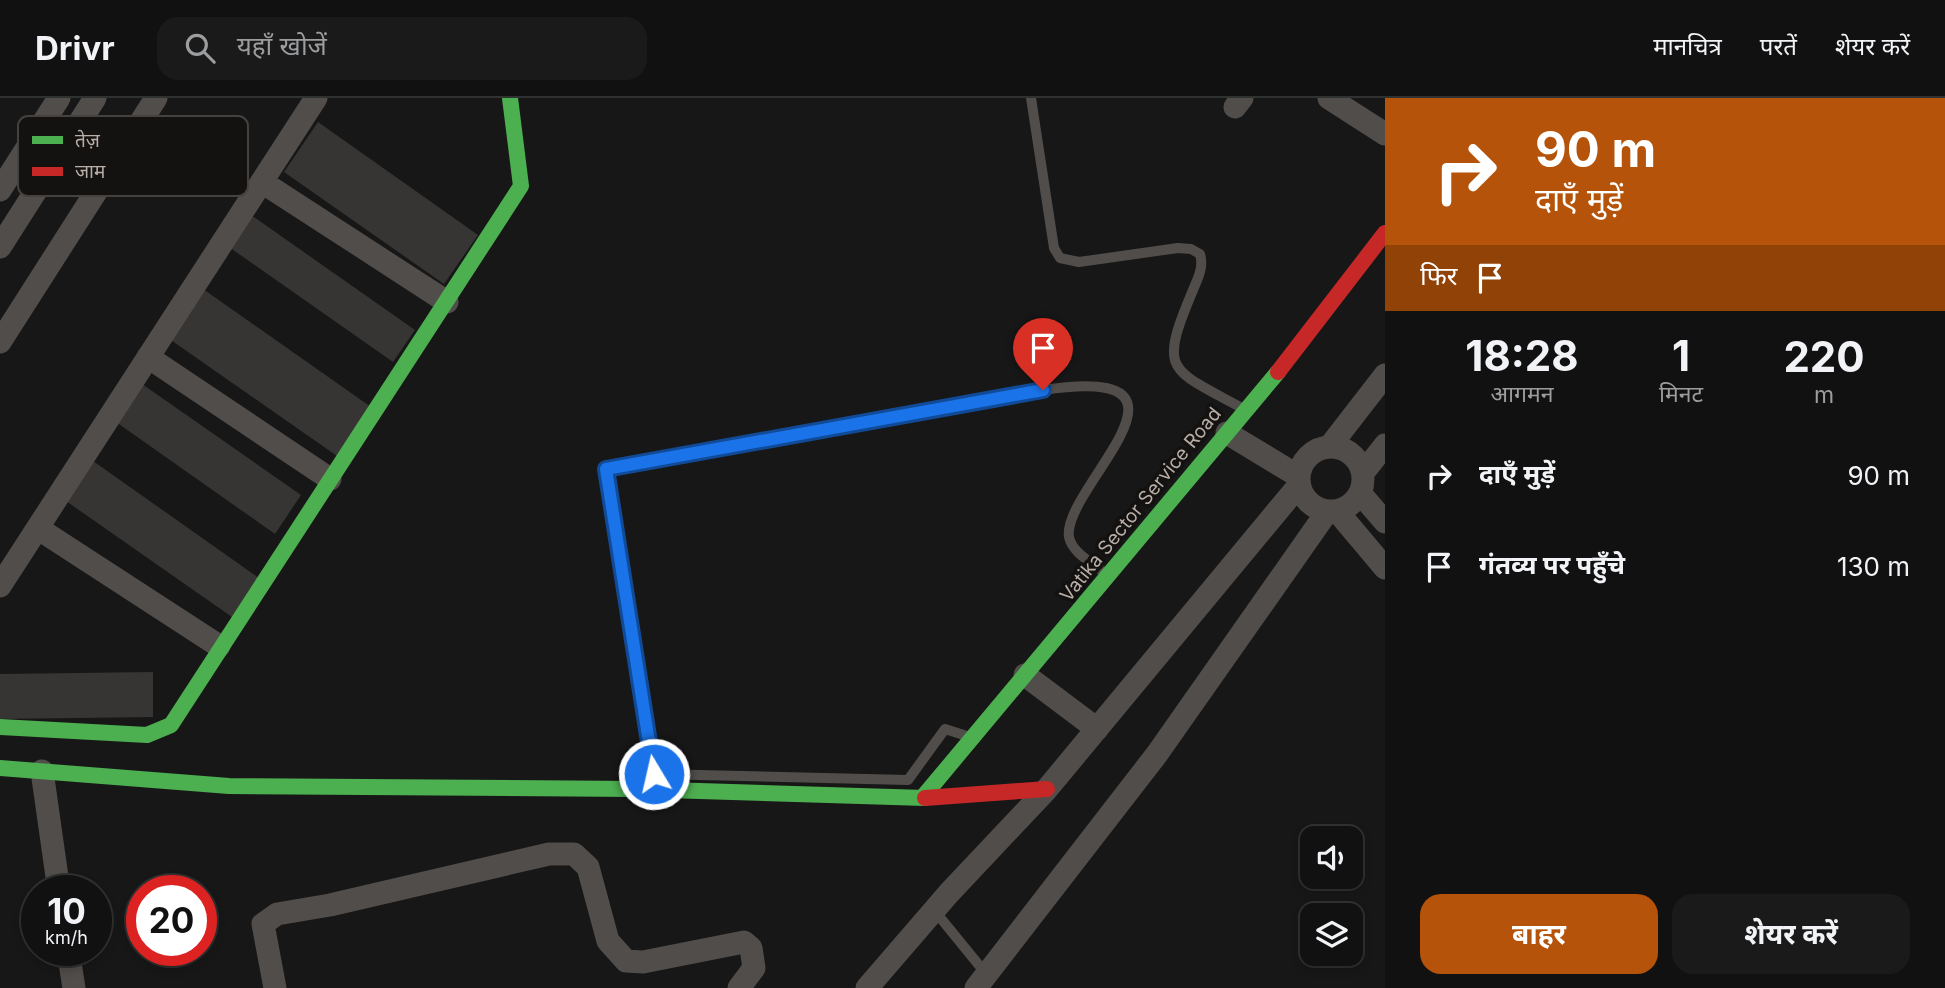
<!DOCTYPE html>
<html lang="hi">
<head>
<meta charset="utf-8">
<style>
	:root { --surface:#111; --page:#1a1a1a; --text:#f1f3f6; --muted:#9c9d9f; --line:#303131; --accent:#b45309 }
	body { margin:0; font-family:Inter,"Noto Sans Devanagari",sans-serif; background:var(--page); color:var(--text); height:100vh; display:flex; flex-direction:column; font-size:26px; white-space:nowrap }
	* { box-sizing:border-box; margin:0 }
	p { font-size:23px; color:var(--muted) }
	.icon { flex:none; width:38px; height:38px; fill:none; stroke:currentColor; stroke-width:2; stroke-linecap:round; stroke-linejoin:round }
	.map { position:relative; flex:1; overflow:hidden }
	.sheet { display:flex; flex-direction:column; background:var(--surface); width:560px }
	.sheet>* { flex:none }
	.banner { background:#b45309; color:#fff; overflow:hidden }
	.controls { position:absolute; left:1300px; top:728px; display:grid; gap:14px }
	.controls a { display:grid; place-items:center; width:63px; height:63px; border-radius:14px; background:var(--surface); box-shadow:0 4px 10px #0003,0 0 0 2px var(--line); font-size:35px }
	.speed { position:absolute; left:21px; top:777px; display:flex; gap:14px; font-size:35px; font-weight:700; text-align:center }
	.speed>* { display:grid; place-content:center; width:91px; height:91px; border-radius:50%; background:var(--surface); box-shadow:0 4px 10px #0003,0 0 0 2px var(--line); line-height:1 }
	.speed small { font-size:18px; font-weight:400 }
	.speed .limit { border:10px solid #d22; background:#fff; color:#111 }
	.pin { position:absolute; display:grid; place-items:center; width:60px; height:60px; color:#fff; margin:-72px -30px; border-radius:50% 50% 50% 0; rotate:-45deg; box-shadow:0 0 7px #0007 }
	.pin .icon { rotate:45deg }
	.me { position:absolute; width:77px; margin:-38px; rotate:351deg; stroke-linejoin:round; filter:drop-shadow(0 0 5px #0008) }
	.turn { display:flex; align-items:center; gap:24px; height:147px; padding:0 35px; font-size:32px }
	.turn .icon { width:91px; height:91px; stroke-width:2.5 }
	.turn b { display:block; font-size:49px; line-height:60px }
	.then { display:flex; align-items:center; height:66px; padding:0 35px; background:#0003; gap:14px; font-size:26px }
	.eta { display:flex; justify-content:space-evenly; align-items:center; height:119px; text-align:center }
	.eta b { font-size:42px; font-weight:700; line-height:49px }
	.action { display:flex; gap:14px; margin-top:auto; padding:14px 35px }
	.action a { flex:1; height:80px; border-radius:21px; background:var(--accent); color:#fff; font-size:28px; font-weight:700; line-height:80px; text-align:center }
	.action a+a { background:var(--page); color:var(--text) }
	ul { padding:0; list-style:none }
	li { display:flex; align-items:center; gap:21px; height:91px; padding:0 35px }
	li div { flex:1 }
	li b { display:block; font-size:26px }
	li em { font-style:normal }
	header { display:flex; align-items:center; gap:42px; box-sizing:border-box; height:98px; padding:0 35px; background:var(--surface); border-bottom:2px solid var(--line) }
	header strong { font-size:33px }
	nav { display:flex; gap:38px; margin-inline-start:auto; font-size:24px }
	.search { width:490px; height:63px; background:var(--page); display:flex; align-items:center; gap:18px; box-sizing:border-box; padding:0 24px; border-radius:21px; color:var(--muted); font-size:26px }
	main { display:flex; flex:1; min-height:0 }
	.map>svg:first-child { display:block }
</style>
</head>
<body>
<header>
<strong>Drivr</strong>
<div class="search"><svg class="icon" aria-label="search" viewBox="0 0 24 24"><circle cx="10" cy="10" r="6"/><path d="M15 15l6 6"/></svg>यहाँ खोजें</div>
<nav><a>मानचित्र</a><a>परतें</a><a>शेयर करें</a></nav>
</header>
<main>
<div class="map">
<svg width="1385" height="890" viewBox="0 0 1385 890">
	<rect width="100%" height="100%" fill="#171717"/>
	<!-- building -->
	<path fill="#373534" d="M 318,24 L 478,137 L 444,186 L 284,74 Z
		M 251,117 L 415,232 L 393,264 L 229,149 Z
		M 203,191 L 371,309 L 337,358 L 168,240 Z
		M 142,286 L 301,397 L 275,436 L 116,324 Z
		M 93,363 L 259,480 L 232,519 L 66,403 Z
		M 153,574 L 153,619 L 0,621 L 0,576 Z"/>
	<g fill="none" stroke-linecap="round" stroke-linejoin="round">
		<!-- lane -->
		<path stroke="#504d4a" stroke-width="10" d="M 1031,0 L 1054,150 L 1060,160 L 1079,164 L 1178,150 L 1191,151 L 1200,156 C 1204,169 1198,180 1193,192 C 1158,275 1169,270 1242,310
			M 970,639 L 945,631 L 908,682 L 655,676 L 606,371 L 1043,292 C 1223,265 1061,391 1069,439 C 1072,455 1094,466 1106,476
			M 934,812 L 987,877"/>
		<!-- street -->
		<path stroke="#504d4a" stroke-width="23" d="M 1329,0 L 1385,36
			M 1235,9 L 1242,0
			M 262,84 L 447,204
			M 0,92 L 59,0
			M 0,149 L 95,0
			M 0,244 L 156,0
			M 148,259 L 330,381
			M 1227,335 L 1298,378
			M 1330,348 L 1385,277
			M1299 381a32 32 0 1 1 64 0a32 32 0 1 1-64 0Z
			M 1363,375 L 1385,347
			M 1360,395 L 1385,424
			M 1337,413 L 1385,470
			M 39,431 L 219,548
			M 0,488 L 316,0
			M 1025,577 L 1097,631
			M 42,673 L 59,793
			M 68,852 L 74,890
			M 275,890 L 263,826 L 277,816 L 330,807 L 549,756 L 574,756 L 588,769 L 608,843 L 626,863 L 643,864 L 744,844 L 751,850 L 754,870 L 739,890
			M 867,890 L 949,795 L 1047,691 L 1299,387
			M 976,890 L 1157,656 L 1327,414"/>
		<!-- fast -->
		<path stroke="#4caf50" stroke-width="16" d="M 0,629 L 147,637 L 171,627 L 521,88 L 510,0
			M 0,670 L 229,688 L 635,691 L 925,700
			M 922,700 L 1278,274"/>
		<!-- jam -->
		<path stroke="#c62828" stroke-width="16" d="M 1278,274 L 1385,135
			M 925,700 L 1047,691"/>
	</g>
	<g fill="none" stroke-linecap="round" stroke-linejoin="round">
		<defs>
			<path id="route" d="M 654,676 L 606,371 L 1043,292"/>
		</defs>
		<!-- route casing -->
		<use href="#route" stroke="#114b97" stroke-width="18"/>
		<!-- route -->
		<use href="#route" stroke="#1a73e8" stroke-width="12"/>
	</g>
	<g text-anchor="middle" stroke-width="7" stroke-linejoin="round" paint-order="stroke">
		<!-- street labels -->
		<g font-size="19" fill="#b9aea7" stroke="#131211">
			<text transform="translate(1140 406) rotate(-51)" y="7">Vatika Sector Service Road</text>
		</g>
	</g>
	<!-- legend -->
	<rect x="18" y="18" width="230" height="80" rx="10" fill="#131211" stroke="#45413e" stroke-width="2"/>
	<rect x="32" y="38" width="31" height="8" fill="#4caf50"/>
	<rect x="32" y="69" width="31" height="9" fill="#c62828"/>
	<g font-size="19" fill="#b9aea7">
		<text x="75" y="49">तेज़</text>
		<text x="75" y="80">जाम</text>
	</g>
</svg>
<div class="controls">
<a><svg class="icon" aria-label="sound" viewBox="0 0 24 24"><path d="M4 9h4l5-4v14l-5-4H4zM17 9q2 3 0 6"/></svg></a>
<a><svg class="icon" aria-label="layers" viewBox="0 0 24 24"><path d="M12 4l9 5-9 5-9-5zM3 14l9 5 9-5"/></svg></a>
</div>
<div class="speed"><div>10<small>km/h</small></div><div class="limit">20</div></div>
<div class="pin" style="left:1043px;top:292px;background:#d93025"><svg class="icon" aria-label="arrive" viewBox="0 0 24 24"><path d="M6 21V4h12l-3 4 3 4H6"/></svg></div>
<svg class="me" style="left:654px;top:676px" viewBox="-20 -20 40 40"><circle r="17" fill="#1a73e8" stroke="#fff" stroke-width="3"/><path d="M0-11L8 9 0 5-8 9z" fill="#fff"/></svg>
</div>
<section class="sheet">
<div class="banner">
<div class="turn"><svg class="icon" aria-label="right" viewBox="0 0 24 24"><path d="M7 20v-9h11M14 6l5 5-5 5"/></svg><div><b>90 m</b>दाएँ मुड़ें</div></div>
<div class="then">फिर<svg class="icon" aria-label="arrive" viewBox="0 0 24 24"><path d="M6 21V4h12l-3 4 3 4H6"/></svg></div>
</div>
<div class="eta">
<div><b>18:28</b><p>आगमन</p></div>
<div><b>1</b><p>मिनट</p></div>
<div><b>220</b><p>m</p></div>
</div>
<ul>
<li><svg class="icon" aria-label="right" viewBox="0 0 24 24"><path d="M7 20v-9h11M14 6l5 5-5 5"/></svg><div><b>दाएँ मुड़ें</b></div><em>90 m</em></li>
<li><svg class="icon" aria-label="arrive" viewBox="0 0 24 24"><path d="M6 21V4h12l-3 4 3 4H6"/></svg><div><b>गंतव्य पर पहुँचे</b></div><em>130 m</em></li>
</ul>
<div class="action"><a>बाहर</a><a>शेयर करें</a></div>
</section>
</main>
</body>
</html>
